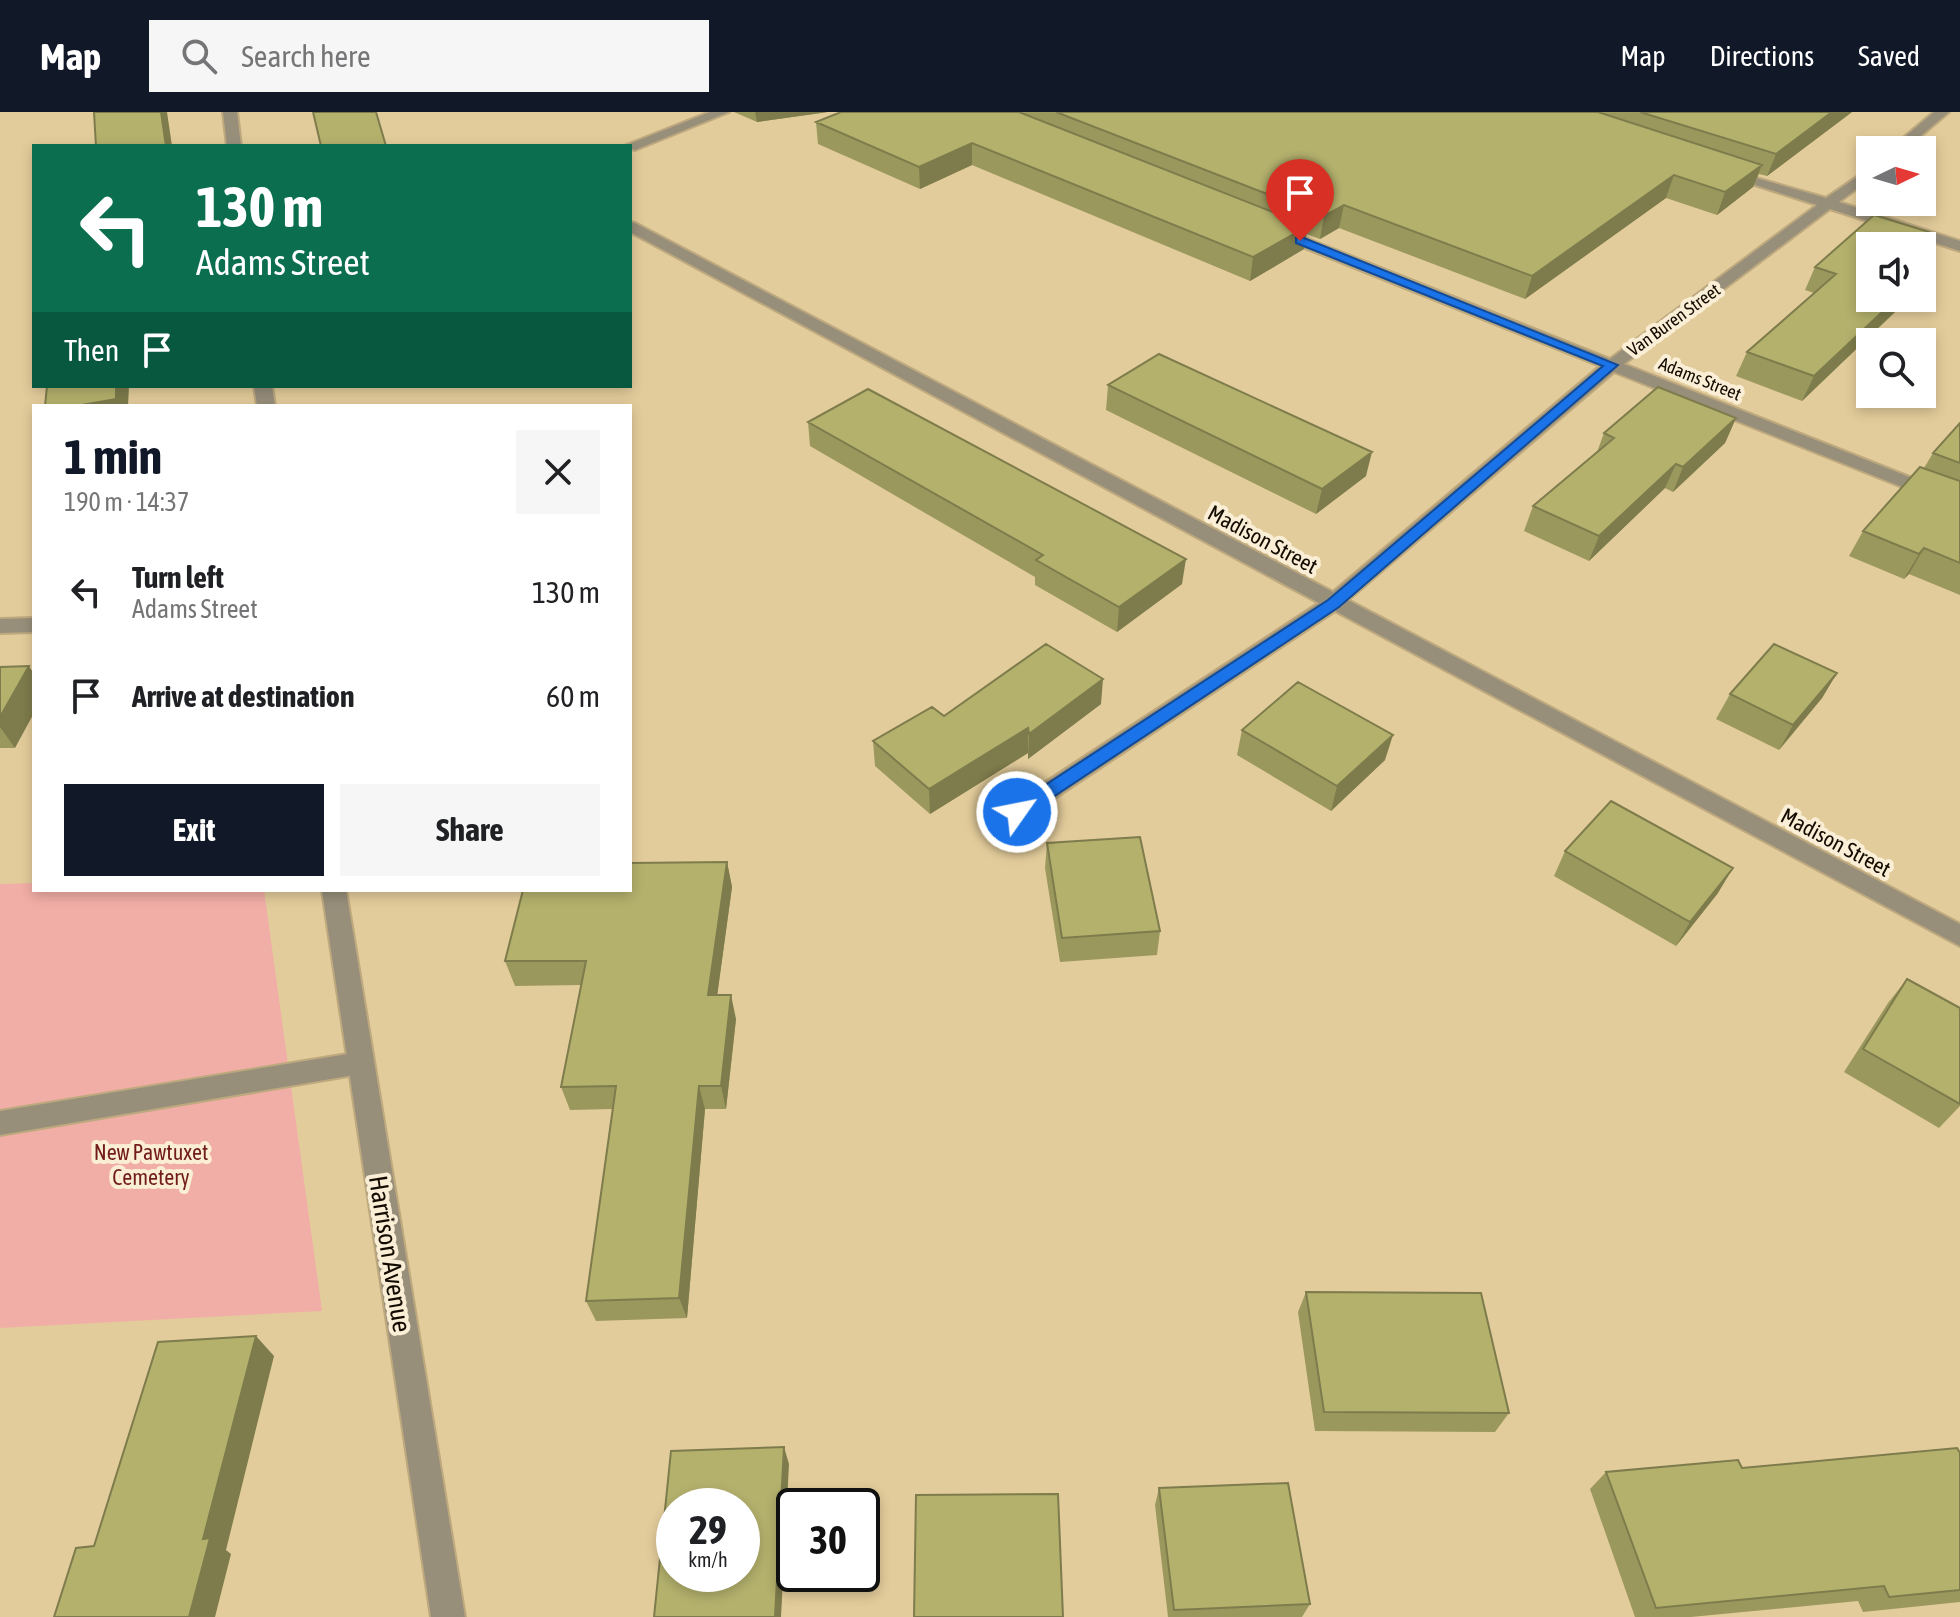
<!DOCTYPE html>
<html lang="en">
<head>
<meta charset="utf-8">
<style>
	:root { --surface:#fff; --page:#f6f6f6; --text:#202124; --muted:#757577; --accent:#111827 }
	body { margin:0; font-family:"Asap Condensed",sans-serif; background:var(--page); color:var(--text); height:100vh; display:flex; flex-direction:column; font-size:30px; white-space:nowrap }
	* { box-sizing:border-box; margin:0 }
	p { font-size:26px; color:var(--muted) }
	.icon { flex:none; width:44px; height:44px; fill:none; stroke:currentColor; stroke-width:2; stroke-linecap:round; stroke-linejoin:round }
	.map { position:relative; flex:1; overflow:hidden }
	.panel { position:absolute; left:32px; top:292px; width:600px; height:488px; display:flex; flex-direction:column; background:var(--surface); border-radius:0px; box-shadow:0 4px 12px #0003 }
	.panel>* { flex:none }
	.banner { position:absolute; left:32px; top:32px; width:600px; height:244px; border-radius:0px; box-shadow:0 4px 12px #0003; background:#0b6e4f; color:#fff; overflow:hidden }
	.needle { width:52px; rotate:85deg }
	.controls { position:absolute; left:1856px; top:24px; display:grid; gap:16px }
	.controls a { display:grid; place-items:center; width:80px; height:80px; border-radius:0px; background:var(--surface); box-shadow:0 4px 12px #0003; font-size:40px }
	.speed { position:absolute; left:656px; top:1376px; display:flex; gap:16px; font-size:40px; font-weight:700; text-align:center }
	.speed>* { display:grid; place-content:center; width:104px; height:104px; border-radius:50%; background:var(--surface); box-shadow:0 4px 12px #0003; line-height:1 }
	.speed small { font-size:20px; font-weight:400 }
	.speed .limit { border:4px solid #111; border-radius:12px; background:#fff; color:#111 }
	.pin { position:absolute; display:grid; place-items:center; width:68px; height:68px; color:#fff; margin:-82px -34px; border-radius:50% 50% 50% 0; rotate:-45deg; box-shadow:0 0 8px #0007 }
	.pin .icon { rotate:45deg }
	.me { position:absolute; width:88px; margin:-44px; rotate:57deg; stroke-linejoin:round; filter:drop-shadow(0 0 6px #0008) }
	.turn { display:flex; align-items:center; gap:28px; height:168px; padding:0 32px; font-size:36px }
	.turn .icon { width:104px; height:104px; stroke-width:2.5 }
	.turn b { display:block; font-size:56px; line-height:68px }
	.then { display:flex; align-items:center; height:76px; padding:0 32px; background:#0003; gap:16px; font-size:30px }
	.round { display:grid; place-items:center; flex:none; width:84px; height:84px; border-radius:0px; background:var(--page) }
	.headline { display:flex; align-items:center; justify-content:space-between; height:136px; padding:0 32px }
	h1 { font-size:48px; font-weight:700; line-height:60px; color:var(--accent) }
	.cta { display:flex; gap:16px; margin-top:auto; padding:16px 32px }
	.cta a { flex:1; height:92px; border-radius:0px; background:var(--accent); color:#fff; font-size:32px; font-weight:700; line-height:92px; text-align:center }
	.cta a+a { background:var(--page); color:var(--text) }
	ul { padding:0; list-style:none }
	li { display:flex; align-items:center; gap:24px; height:104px; padding:0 32px }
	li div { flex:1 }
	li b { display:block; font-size:30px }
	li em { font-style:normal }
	header { display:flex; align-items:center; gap:48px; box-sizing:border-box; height:112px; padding:0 40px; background:var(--accent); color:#fff }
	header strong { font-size:38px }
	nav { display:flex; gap:44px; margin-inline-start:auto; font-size:28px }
	.search { width:560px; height:72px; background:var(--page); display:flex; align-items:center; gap:20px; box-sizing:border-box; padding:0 28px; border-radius:0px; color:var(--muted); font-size:30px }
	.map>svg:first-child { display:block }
</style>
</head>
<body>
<header>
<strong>Map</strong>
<div class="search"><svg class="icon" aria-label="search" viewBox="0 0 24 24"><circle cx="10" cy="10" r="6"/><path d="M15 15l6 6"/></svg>Search here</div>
<nav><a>Map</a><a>Directions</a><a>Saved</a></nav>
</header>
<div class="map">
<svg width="1960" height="1505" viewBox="0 0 1960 1505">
	<rect width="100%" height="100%" fill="#e3cc9b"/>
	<!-- green -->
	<path fill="#f1aea6" d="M 34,771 L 34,778 L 264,778 L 322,1199 L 0,1216 L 0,772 Z"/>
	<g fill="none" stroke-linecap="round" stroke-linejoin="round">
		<defs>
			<path id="service" d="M 360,940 L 369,943 L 373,951 L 369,959 L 360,962 L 0,1023 L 0,999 Z"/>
			<path id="minor" d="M 710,0 L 729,0 L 635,38 L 624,34 Z
				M 1934,0 L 1949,0 L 1904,38 L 1889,38 Z
				M 1721,56 L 1826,86 L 1870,56 L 1870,67 L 1839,90 L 1960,129 L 1960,139 L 1830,97 L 1624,252 L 1960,385 L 1960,398 L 1614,260 L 1348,488 L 1960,812 L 1960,834 L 1335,499 L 1025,706 L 1009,706 L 1005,700 L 1009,694 L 1319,491 L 630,120 L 630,110 L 635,111 L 1333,480 L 1600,254 L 1270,122 L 1270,116 L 1280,116 L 1610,247 L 1817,93 L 1721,62 Z
				M 34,506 L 34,520 L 0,521 L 0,507 Z"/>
			<path id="tertiary" d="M 223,0 L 237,0 L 241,34 L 227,34 Z
				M 254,274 L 272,274 L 275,294 L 257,294 Z
				M 322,778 L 346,778 L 465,1505 L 431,1505 Z"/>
		</defs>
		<!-- service casing -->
		<use href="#service" stroke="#bea97f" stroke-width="4"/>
		<!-- minor casing -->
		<use href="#minor" stroke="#bea97f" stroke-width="4"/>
		<!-- tertiary casing -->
		<use href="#tertiary" stroke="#bea97f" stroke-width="4"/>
		<!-- service -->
		<use href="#service" fill="#988f7b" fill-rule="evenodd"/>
		<!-- minor -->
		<use href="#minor" fill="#988f7b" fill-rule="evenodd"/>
		<!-- tertiary -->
		<use href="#tertiary" fill="#988f7b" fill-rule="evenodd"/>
	</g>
	<!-- wall -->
	<path fill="#9b985e" d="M 734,0 L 828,0 L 757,10 Z
		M 841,0 L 1852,0 L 1767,64 L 1759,62 L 1753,75 L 1717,103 L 1666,86 L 1525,187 L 1339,116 L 1320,127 L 1306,122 L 1304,137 L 1250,169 L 972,53 L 920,77 L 818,32 L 816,10 Z
		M 1874,103 L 1929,120 L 1922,134 L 1870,134 L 1870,186 L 1909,186 L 1908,188 L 1802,289 L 1736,264 L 1747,240 L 1814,181 L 1805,178 L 1815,155 Z
		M 1108,273 L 1366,364 L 1316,402 L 1106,298 Z
		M 1736,306 L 1725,331 L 1673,380 L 1665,376 L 1589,449 L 1524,419 L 1533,394 L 1597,340 L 1604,321 Z
		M 808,310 L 1182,472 L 1117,520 L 1035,473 L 1035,465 L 810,334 Z
		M 1960,311 L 1960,483 L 1909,462 L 1904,467 L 1849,444 L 1863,419 L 1924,356 L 1933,341 Z
		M 0,555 L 15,636 L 0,636 Z
		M 1837,561 L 1822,586 L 1779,638 L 1716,607 L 1730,582 Z
		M 1101,592 L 1028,647 L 1028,641 L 930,702 L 875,654 L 873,629 L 944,604 Z
		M 1242,618 L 1385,648 L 1331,699 L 1237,643 Z
		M 1047,731 L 1160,819 L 1157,843 L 1060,850 L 1045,756 Z
		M 1565,739 L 1718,781 L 1676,834 L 1554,764 Z
		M 727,750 L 732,775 L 717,883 L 736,907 L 726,997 L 705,997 L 687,1206 L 596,1209 L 586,1189 L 613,997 L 570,998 L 561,975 L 581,873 L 515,874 L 505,849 Z
		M 1907,867 L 1960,896 L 1960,994 L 1939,1016 L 1844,960 L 1888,891 Z
		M 1306,1180 L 1509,1301 L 1495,1320 L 1315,1319 L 1298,1200 Z
		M 1960,1341 L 1960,1490 L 1863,1500 L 1858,1489 L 1691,1505 L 1635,1505 L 1590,1377 L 1606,1360 L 1742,1356 Z
		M 1159,1376 L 1310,1492 L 1302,1505 L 1168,1505 L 1155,1393 Z"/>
	<!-- shaded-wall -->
	<path fill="#7e7c4c" d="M 161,0 L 167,0 L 172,34 L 166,34 Z
		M 755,0 L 828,0 L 757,10 Z
		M 1832,0 L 1852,0 L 1767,64 L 1776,42 Z
		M 972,31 L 972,53 L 920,77 L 919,55 Z
		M 1762,53 L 1753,75 L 1717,103 L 1725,80 Z
		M 1674,63 L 1666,86 L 1525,187 L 1532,164 Z
		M 1344,93 L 1339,116 L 1320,127 L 1324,104 Z
		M 1308,114 L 1304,137 L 1250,169 L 1253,145 Z
		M 1929,120 L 1922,134 L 1914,134 Z
		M 1897,186 L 1909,186 L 1802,289 L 1814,264 Z
		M 116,274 L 129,274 L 128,294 L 76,294 Z
		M 1736,306 L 1725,331 L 1673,380 L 1683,355 Z
		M 1372,340 L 1366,364 L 1316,402 L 1322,377 Z
		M 1676,352 L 1665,376 L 1589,449 L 1599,424 Z
		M 1924,436 L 1909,462 L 1904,467 L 1919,442 Z
		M 1186,447 L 1182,472 L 1117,520 L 1119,495 Z
		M 29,554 L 34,562 L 34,601 L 15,636 L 0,615 L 0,605 Z
		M 1837,561 L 1822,586 L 1779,638 L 1793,613 Z
		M 1103,567 L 1101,592 L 1028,647 L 1029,622 Z
		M 1028,616 L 1028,641 L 930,702 L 929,677 Z
		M 1393,623 L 1385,648 L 1331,699 L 1337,674 Z
		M 727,750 L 732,775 L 714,907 L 708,883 Z
		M 1733,756 L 1718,781 L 1676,834 L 1690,810 Z
		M 731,883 L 736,907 L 726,997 L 721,974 Z
		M 699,974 L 705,997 L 687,1206 L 679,1186 Z
		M 256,1224 L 274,1244 L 226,1438 L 231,1442 L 215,1505 L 189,1505 L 203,1427 Z
		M 784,1335 L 789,1352 L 781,1505 L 775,1505 Z"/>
	<!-- building -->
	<path fill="#b4b16d" stroke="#7e7c4c" stroke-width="2" fill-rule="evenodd" d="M 94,0 L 161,0 L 166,34 L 96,34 Z
		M 313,0 L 376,0 L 386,34 L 321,34 Z
		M 841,0 L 1019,0 L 1308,114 L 1253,145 L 972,31 L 919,55 L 816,10 Z
		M 1056,0 L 1598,0 L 1762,53 L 1725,80 L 1674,63 L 1532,164 L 1344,93 L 1324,104 Z
		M 1640,0 L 1832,0 L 1776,42 Z
		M 1874,103 L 1929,120 L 1914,134 L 1870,134 L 1870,186 L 1897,186 L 1814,264 L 1747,240 L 1836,162 L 1815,155 Z
		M 1159,242 L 1372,340 L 1322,377 L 1108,273 Z
		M 47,274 L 116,274 L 116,287 L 76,294 L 45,294 Z
		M 1658,275 L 1736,306 L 1683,355 L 1676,352 L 1599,424 L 1533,394 L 1614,326 L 1604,321 Z
		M 868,277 L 1186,447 L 1119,495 L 1036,448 L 1043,443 L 808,310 Z
		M 1960,311 L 1960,351 L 1933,341 Z
		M 1920,355 L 1960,369 L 1960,451 L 1924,436 L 1919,442 L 1863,419 Z
		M 1046,532 L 1103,567 L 1029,622 L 1028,616 L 929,677 L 873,629 L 932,595 L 944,604 Z
		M 1774,532 L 1837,561 L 1793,613 L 1730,582 Z
		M 29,554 L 0,605 L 0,555 Z
		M 1298,570 L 1393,623 L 1337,674 L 1242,618 Z
		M 1611,689 L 1733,756 L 1690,810 L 1565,739 Z
		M 1140,725 L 1160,819 L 1062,826 L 1047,731 Z
		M 727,750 L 708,883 L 731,883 L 721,974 L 699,974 L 679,1186 L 586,1189 L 616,974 L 561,975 L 586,849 L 505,849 L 523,778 L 630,778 L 630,751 Z
		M 1907,867 L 1960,896 L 1960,992 L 1863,937 Z
		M 1306,1180 L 1481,1181 L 1509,1301 L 1324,1300 Z
		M 256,1224 L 203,1427 L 210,1426 L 189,1505 L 54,1505 L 76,1436 L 94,1434 L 158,1230 Z
		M 784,1335 L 775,1505 L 654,1505 L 671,1339 ZM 674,1394 L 742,1394 L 742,1462 L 674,1462 Z
		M 1957,1336 L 1960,1341 L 1960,1478 L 1889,1485 L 1884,1474 L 1656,1496 L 1606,1360 L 1738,1348 L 1742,1356 Z
		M 1288,1371 L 1310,1492 L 1174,1498 L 1159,1376 Z
		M 1058,1382 L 1063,1505 L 914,1505 L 916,1383 Z"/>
	<!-- route -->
	<path fill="#1a73e8" stroke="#114b97" stroke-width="2" d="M 1296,126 L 1304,126 L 1618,253 L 1339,495 L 1023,705 L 1010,705 L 1010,696 L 1328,488 L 1603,254 L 1296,131 Z"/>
	<g text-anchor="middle" stroke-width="8" stroke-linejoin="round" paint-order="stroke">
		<!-- far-street labels -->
		<g font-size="18" fill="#130b00" stroke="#faefd6">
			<text transform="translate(1674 208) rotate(-36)" y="6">Van Buren Street</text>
			<text transform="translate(1700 267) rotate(22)" y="6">Adams Street</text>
		</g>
		<!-- street labels -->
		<g font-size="22" fill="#130b00" stroke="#faefd6">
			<text transform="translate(1263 427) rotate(28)" y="8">Madison Street</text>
			<text transform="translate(1836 730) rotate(28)" y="8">Madison Street</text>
		</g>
		<!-- park labels -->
		<g font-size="22" fill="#721c1a" stroke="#faefd6">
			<text x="151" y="1048">New Pawtuxet<tspan x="151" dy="25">Cemetery</tspan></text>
		</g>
		<!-- near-street labels -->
		<g font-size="26" fill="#130b00" stroke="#faefd6">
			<text transform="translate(390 1142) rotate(81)" y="9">Harrison Avenue</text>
		</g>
	</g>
</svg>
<div class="controls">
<a><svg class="needle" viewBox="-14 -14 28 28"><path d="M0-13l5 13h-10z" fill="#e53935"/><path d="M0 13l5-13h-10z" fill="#757577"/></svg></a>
<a><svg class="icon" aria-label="sound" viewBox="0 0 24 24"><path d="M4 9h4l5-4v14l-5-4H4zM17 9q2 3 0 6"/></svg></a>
<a><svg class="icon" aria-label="search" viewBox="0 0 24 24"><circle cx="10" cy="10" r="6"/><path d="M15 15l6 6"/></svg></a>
</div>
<div class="speed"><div>29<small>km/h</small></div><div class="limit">30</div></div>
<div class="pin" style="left:1300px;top:129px;background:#d93025"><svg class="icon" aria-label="arrive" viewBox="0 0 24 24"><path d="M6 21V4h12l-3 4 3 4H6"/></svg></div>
<svg class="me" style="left:1017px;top:700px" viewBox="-20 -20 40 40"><circle r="17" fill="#1a73e8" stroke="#fff" stroke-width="3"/><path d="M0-11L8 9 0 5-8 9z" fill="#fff"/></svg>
<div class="banner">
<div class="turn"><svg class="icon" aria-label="left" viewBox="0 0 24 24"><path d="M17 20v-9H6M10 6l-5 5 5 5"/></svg><div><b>130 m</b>Adams Street</div></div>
<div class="then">Then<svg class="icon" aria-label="arrive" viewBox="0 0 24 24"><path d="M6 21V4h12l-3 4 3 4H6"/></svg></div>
</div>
<section class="panel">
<div class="headline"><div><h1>1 min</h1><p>190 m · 14:37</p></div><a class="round"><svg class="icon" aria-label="close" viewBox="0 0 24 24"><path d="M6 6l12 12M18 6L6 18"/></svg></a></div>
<ul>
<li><svg class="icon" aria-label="left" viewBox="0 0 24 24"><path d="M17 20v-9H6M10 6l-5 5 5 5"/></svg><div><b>Turn left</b><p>Adams Street</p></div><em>130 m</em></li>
<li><svg class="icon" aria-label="arrive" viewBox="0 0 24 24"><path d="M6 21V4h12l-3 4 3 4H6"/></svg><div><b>Arrive at destination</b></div><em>60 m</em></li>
</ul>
<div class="cta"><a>Exit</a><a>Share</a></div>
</section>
</div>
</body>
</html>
